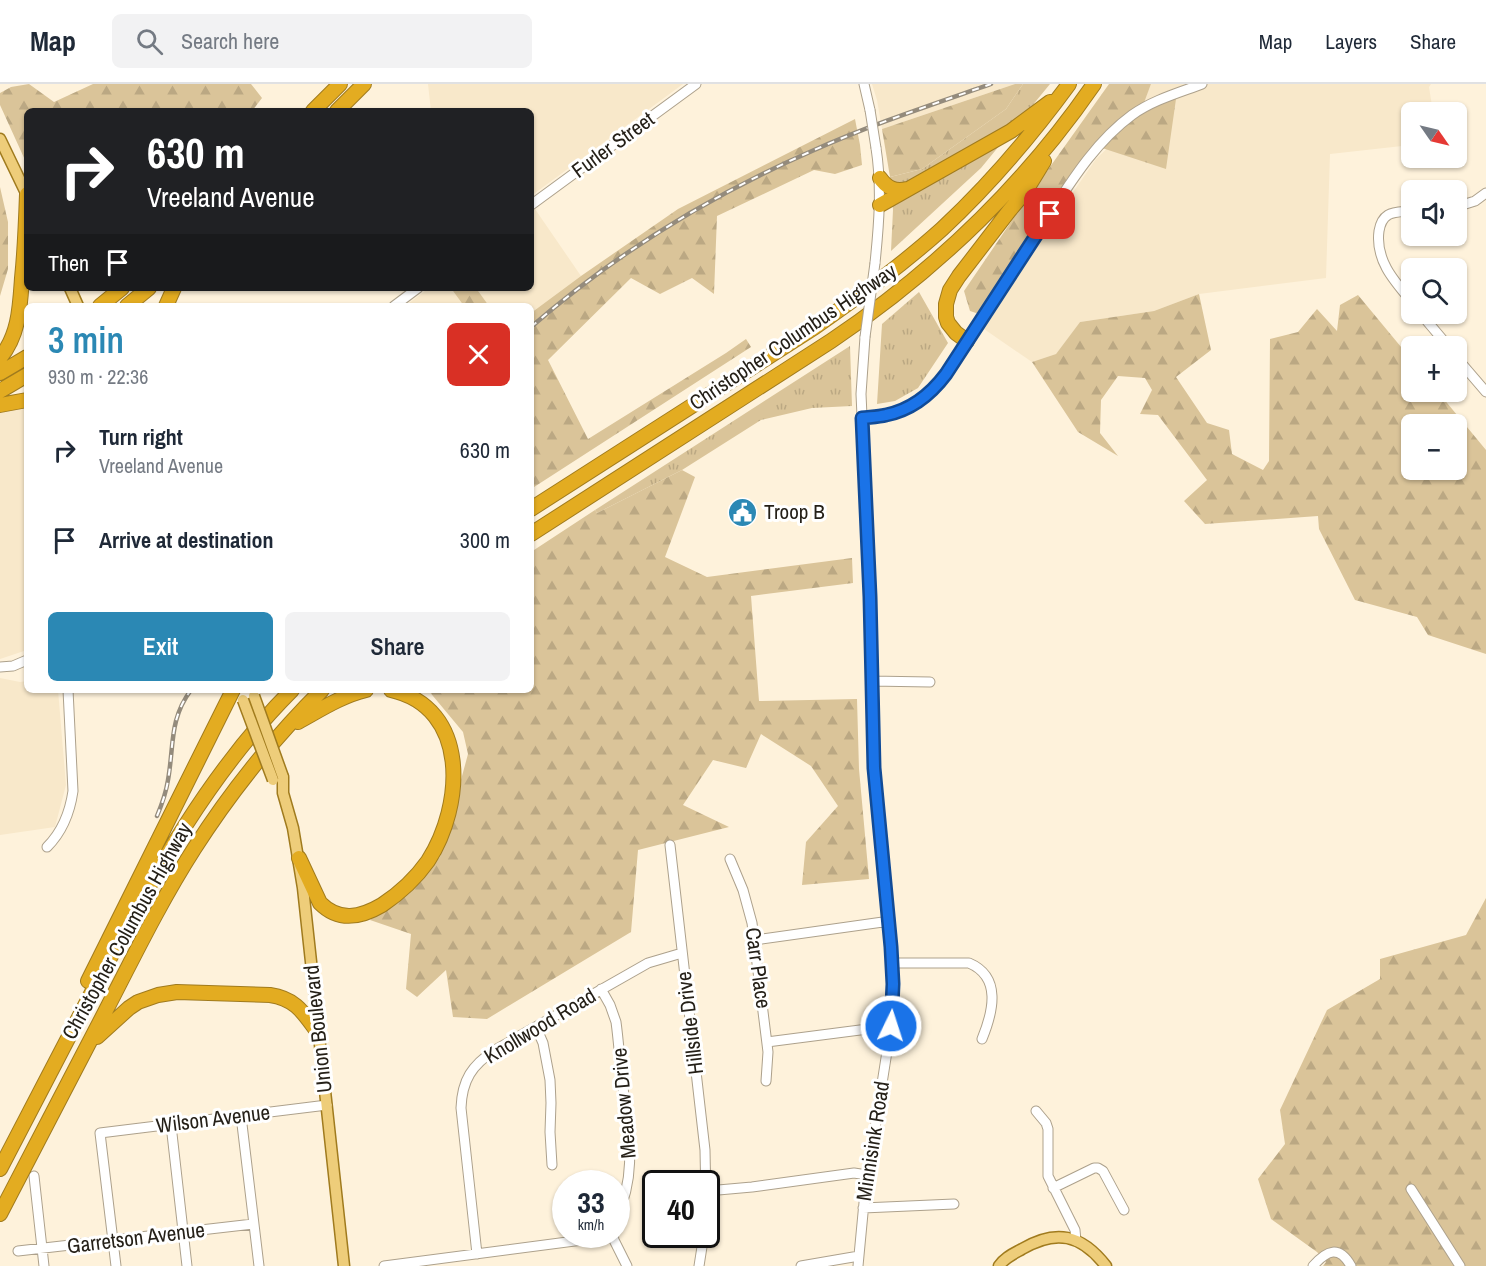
<!DOCTYPE html>
<html lang="en">
<head>
<meta charset="utf-8">
<style>
	:root { --surface:#fff; --page:#f2f2f3; --text:#1f2937; --muted:#747a83; --line:#e0e1e3; --accent:#2b88b4 }
	body { margin:0; font-family:"Archivo Narrow",sans-serif; background:var(--page); color:var(--text); height:100vh; display:flex; flex-direction:column; font-size:22px; white-space:nowrap }
	* { box-sizing:border-box; margin:0 }
	p { font-size:20px; color:var(--muted) }
	.icon { flex:none; width:33px; height:33px; fill:none; stroke:currentColor; stroke-width:2; stroke-linecap:round; stroke-linejoin:round }
	.map { position:relative; flex:1; overflow:hidden }
	.panel { position:absolute; left:24px; top:219px; width:510px; height:390px; display:flex; flex-direction:column; background:var(--surface); border-radius:9px; box-shadow:0 2px 4px #0004 }
	.panel>* { flex:none }
	.top-card { position:absolute; left:24px; top:24px; width:510px; height:183px; border-radius:9px; box-shadow:0 2px 4px #0004; background:#202124; color:#fff; overflow:hidden }
	.needle { width:39px; rotate:124deg }
	.fabs { position:absolute; left:1401px; top:18px; display:grid; gap:12px }
	.fabs a { display:grid; place-items:center; width:66px; height:66px; border-radius:9px; background:var(--surface); box-shadow:0 2px 4px #0004; font-size:30px }
	.speed { position:absolute; left:552px; top:1086px; display:flex; gap:12px; font-size:30px; font-weight:700; text-align:center }
	.speed>* { display:grid; place-content:center; width:78px; height:78px; border-radius:50%; background:var(--surface); box-shadow:0 2px 4px #0004; line-height:1 }
	.speed small { font-size:15px; font-weight:400 }
	.speed .limit { border:3px solid #111; border-radius:9px; background:#fff; color:#111 }
	.pin { position:absolute; display:grid; place-items:center; width:51px; height:51px; color:#fff; margin:-26px; border-radius:12px; box-shadow:0 3px 9px #0006 }
	.me { position:absolute; width:66px; margin:-33px; rotate:4deg; stroke-linejoin:round; filter:drop-shadow(0 0 4px #0008) }
	.turn { display:flex; align-items:center; gap:21px; height:126px; padding:0 24px; font-size:27px }
	.turn .icon { width:78px; height:78px; stroke-width:2.5 }
	.turn b { display:block; font-size:42px; line-height:51px }
	.then { display:flex; align-items:center; height:57px; padding:0 24px; background:#0003; gap:12px; font-size:22px }
	.round { display:grid; place-items:center; flex:none; width:63px; height:63px; border-radius:9px; background:var(--page) }
	.overview { display:flex; align-items:center; justify-content:space-between; height:102px; padding:0 24px }
	h1 { font-size:36px; font-weight:600; line-height:45px; color:var(--accent) }
	.primary-button { display:flex; gap:12px; margin-top:auto; padding:12px 24px }
	.primary-button a { flex:1; height:69px; border-radius:9px; background:var(--accent); color:#fff; font-size:24px; font-weight:600; line-height:69px; text-align:center }
	.primary-button a+a { background:var(--page); color:var(--text) }
	ul { padding:0; list-style:none }
	li { display:flex; align-items:center; gap:18px; height:90px; padding:0 24px }
	li div { flex:1 }
	li b { display:block; font-size:22px }
	li em { font-style:normal }
	header { display:flex; align-items:center; gap:36px; box-sizing:border-box; height:84px; padding:0 30px; background:var(--surface); border-bottom:2px solid var(--line) }
	header strong { font-size:28px }
	nav { display:flex; gap:33px; margin-inline-start:auto; font-size:21px }
	.search { width:420px; height:54px; background:var(--page); display:flex; align-items:center; gap:15px; box-sizing:border-box; padding:0 21px; border-radius:9px; color:var(--muted); font-size:22px }
	.map>svg:first-child { display:block }
</style>
</head>
<body>
<header>
<strong>Map</strong>
<div class="search"><svg class="icon" aria-label="search" viewBox="0 0 24 24"><circle cx="10" cy="10" r="6"/><path d="M15 15l6 6"/></svg>Search here</div>
<nav><a>Map</a><a>Layers</a><a>Share</a></nav>
</header>
<div class="map">
<svg width="1486" height="1182" viewBox="0 0 1486 1182">
	<defs>
		<pattern id="grass-tufts" width="24" height="20" patternUnits="userSpaceOnUse" patternTransform="scale(1.5)"><rect width="24" height="20" fill="#dac499"/><path d="M3 7l-1-3M5 7V3M7 7l1-3M15 17l-1-3M17 17v-4M19 17l1-3" fill="none" stroke="#bba883"/></pattern>
		<pattern id="forest-firs" width="22" height="20" patternUnits="userSpaceOnUse" patternTransform="scale(1.5)"><rect width="22" height="20" fill="#dac499"/><path d="M5 1l3.5 6h-7zM16 11l3.5 6h-7z" fill="#bba883"/></pattern>
	</defs>
	<rect width="100%" height="100%" fill="#fef2db"/>
	<!-- built -->
	<path fill="#f8e8ca" d="M 428,0 L 683,0 L 531,112 L 531,27 L 431,27 Z
		M 872,0 L 1015,0 L 882,45 L 877,16 Z
		M 1151,0 L 1431,0 L 1429,3 L 1432,22 L 1441,28 L 1412,28 L 1411,61 L 1330,70 L 1326,194 L 1199,210 L 1154,227 L 1080,238 L 1056,270 L 1032,278 L 984,245 L 1069,114 L 1096,75 L 1136,37 Z
		M 535,125 L 581,192 L 531,229 L 531,222 L 489,222 L 476,204 L 531,204 L 531,128 Z
		M 429,204 L 457,204 L 453,207 L 464,222 L 405,222 Z
		M 23,324 L 27,324 L 27,566 L 0,575 L 0,328 Z
		M 0,594 L 20,598 L 27,597 L 27,606 L 58,606 L 66,701 L 55,743 L 0,751 Z"/>
	<!-- grass -->
	<path fill="url(#grass-tufts)" d="M 1023,0 L 1050,0 L 981,84 L 891,167 L 893,126 L 890,93 L 922,85 L 1006,25 Z
		M 919,208 L 948,259 L 918,304 L 895,317 L 877,320 L 882,240 Z
		M 850,262 L 852,322 L 812,324 L 761,336 L 682,386 L 597,429 L 595,426 Z"/>
	<!-- forest -->
	<path fill="url(#forest-firs)" fill-rule="evenodd" d="M 29,0 L 54,18 L 93,0 L 251,0 L 262,14 L 252,27 L 27,27 L 27,76 L 25,76 L 0,21 L 0,9 L 11,3 Z
		M 1015,0 L 1023,0 L 1006,25 L 922,85 L 890,93 L 882,45 Z
		M 1109,0 L 1151,0 L 1142,24 L 1177,8 L 1166,85 L 1099,63 L 985,232 L 970,227 L 964,207 L 1015,132 Z
		M 855,35 L 860,61 L 862,81 L 835,90 L 814,86 L 717,132 L 714,210 L 692,194 L 660,210 L 631,194 L 548,276 L 588,355 L 726,269 L 746,255 L 751,263 L 531,405 L 531,229 L 581,192 L 678,125 Z
		M 0,103 L 8,138 L 8,185 L 0,212 Z
		M 457,204 L 476,204 L 489,222 L 464,222 L 453,207 Z
		M 1199,210 L 1211,266 L 1176,293 L 1207,339 L 1229,346 L 1232,370 L 1263,386 L 1269,377 L 1270,255 L 1298,248 L 1317,225 L 1337,247 L 1340,221 L 1358,211 L 1411,275 L 1412,308 L 1438,308 L 1486,366 L 1486,570 L 1428,551 L 1417,533 L 1355,516 L 1319,445 L 1318,432 L 1205,440 L 1184,417 L 1207,396 L 1158,331 L 1140,330 L 1152,306 L 1145,294 L 1118,292 L 1101,316 L 1100,349 L 1118,372 L 1078,348 L 1032,278 L 1056,270 L 1080,238 L 1154,227 ZM 1412,340 L 1456,340 L 1456,386 L 1412,386 Z
		M 682,386 L 695,393 L 665,473 L 707,493 L 852,474 L 853,499 L 751,512 L 759,617 L 857,615 L 859,685 L 869,795 L 802,801 L 806,758 L 838,722 L 811,682 L 761,650 L 746,684 L 713,676 L 683,721 L 729,743 L 638,766 L 631,848 L 487,935 L 453,933 L 446,886 L 417,913 L 406,905 L 411,850 L 370,836 L 440,773 L 468,670 L 463,648 L 428,606 L 531,606 L 531,468 L 595,426 L 597,429 Z
		M 1486,814 L 1486,1182 L 1323,1182 L 1326,1178 L 1317,1168 L 1271,1135 L 1258,1095 L 1285,1060 L 1280,1026 L 1327,926 L 1380,895 L 1380,875 L 1466,851 Z"/>
	<g fill="none" stroke-linecap="round" stroke-linejoin="round">
		<defs>
			<path id="minor" d="M 864,0 L 870,26
				M 531,121 L 696,0
				M 1456,123 L 1475,117 L 1486,109
				M 1412,127 C 1404,128 1394,127 1388,131 C 1383,134 1380,141 1379,147 C 1375,176 1394,197 1412,218
				M 875,179 C 879,140 882,103 876,64
				M 394,222 L 418,204
				M 1421,230 L 1448,262
				M 1456,273 L 1486,308
				M 862,334 C 870,333 878,333 886,332 C 911,326 931,310 946,290 C 976,242 1007,195 1038,148 C 1065,108 1091,61 1132,31 C 1153,16 1178,9 1202,0
				M 0,583 L 13,582 L 27,576
				M 871,597 L 930,598
				M 670,761 L 705,1066 L 706,1117
				M 47,763 C 62,748 70,728 73,707 L 68,606
				M 730,775 L 743,806 L 752,839 L 768,968 L 766,997
				M 755,856 L 890,837
				M 892,879 L 969,879 C 1002,893 993,928 982,955
				M 601,905 L 610,921 L 616,938 C 619,960 620,981 623,1003 C 628,1049 638,1090 616,1134
				M 536,943 L 543,959 L 550,996 L 551,1019 L 550,1048 L 552,1081
				M 767,958 L 891,942
				M 1036,1027 L 1046,1039 L 1048,1045 L 1048,1092 L 1075,1146 L 1076,1157
				M 241,1032 L 259,1182
				M 171,1041 L 187,1182
				M 34,1092 L 44,1182
				M 1053,1104 L 1094,1084 L 1098,1084 L 1103,1087 L 1124,1126
				M 1411,1105 L 1460,1182
				M 707,1107 L 752,1103 L 854,1089 L 867,1091
				M 863,1124 L 954,1120
				M 613,1150 L 614,1156 L 627,1182
				M 18,1167 L 253,1140
				M 477,1170 L 461,1024 C 462,996 472,981 495,966 L 648,879 L 682,869
				M 116,1182 L 100,1049 L 327,1021
				M 384,1182 L 613,1152
				M 699,1182 L 704,1150
				M 801,1182 L 859,1172
				M 858,1182 L 865,1108 L 891,942 L 893,900 L 890,837 L 875,704 L 873,673 L 870,509 L 861,310 L 865,253
				M 1313,1182 C 1327,1166 1339,1161 1351,1182"/>
			<path id="major" d="M 0,55 L 27,111
				M 70,204 L 78,222
				M 283,693 L 283,709 L 293,744 L 303,804 L 344,1182
				M 999,1182 C 1004,1174 1013,1170 1022,1165 C 1056,1145 1081,1150 1106,1182"/>
			<path id="highway" d="M 313,27 L 340,0
				M 337,27 L 364,0
				M 880,94 C 887,104 895,108 907,105
				M 880,121 L 1011,47 L 1050,18
				M 100,222 L 122,204
				M 127,222 L 149,204
				M 166,222 L 174,204
				M 967,257 L 956,249 L 948,239 L 946,233 L 946,220 L 950,206 L 959,192 L 1009,127 L 1025,108 L 1044,77
				M 0,274 C 19,251 20,223 22,194 C 25,166 26,138 27,110
				M 0,289 L 27,273
				M 0,307 L 27,291
				M 0,321 L 27,316
				M 531,425 L 815,243 C 859,212 902,181 942,145 C 989,101 1031,52 1069,0
				M 531,450 L 831,257 C 935,187 1023,103 1094,0
				M 298,638 C 320,626 341,612 366,606
				M 299,774 L 320,819 C 339,838 360,834 382,821 C 400,809 416,794 428,777 C 464,721 470,624 391,606
				M 88,897 L 233,606
				M 97,953 L 129,924 L 138,918 L 158,911 L 177,908 L 270,911 C 297,915 304,930 319,950
				M 0,1085 C 34,1020 67,956 101,891 C 154,789 210,688 292,606
				M 0,1130 C 34,1064 69,998 103,932 C 132,876 160,818 194,765 C 231,707 274,654 322,606"/>
		</defs>
		<!-- minor casing -->
		<use href="#minor" stroke="#ada18c" stroke-width="11"/>
		<!-- major casing -->
		<use href="#major" stroke="#a07b1e" stroke-width="13"/>
		<!-- highway casing -->
		<use href="#highway" stroke="#a07b1e" stroke-width="16"/>
		<!-- minor -->
		<use href="#minor" stroke="#fff" stroke-width="9"/>
		<!-- major -->
		<use href="#major" stroke="#eecd7a" stroke-width="10"/>
		<!-- highway -->
		<use href="#highway" stroke="#e3ac21" stroke-width="14"/>
		<defs>
			<path id="rail" d="M 531,243 C 614,171 711,111 812,67 C 870,41 931,21 991,0
				M 157,732 C 162,720 166,709 168,696 C 174,663 169,635 191,606"/>
		</defs>
		<!-- rail casing -->
		<use href="#rail" stroke="#948b7c" stroke-width="4.5"/>
		<!-- rail -->
		<use href="#rail" stroke="#fff" stroke-width="2" stroke-dasharray="7" stroke-linecap="butt"/>
		<defs>
			<path id="minor-bridge" d="M 870,26 L 876,64
				M 865,253 L 875,179"/>
			<path id="major-bridge" d="M 254,612 L 283,693
				M 243,616 L 273,696"/>
		</defs>
		<!-- minor-bridge casing -->
		<use href="#minor-bridge" stroke="#ada18c" stroke-width="11" stroke-linecap="butt"/>
		<!-- major-bridge casing -->
		<use href="#major-bridge" stroke="#a07b1e" stroke-width="13" stroke-linecap="butt"/>
		<!-- minor-bridge -->
		<use href="#minor-bridge" stroke="#fff" stroke-width="9"/>
		<!-- major-bridge -->
		<use href="#major-bridge" stroke="#eecd7a" stroke-width="10"/>
	</g>
	<g fill="none" stroke-linecap="round" stroke-linejoin="round">
		<defs>
			<path id="route" d="M 891,942 L 893,900 L 891,863 L 874,684 L 870,513 L 862,334 C 870,333 878,333 886,331 C 911,326 931,310 946,290 L 1050,130"/>
		</defs>
		<!-- route casing -->
		<use href="#route" stroke="#114b97" stroke-width="15"/>
		<!-- route -->
		<use href="#route" stroke="#1a73e8" stroke-width="10"/>
	</g>
	<!-- icons -->
	<defs>
		<symbol id="civic-disc" viewBox="-11 -11 22 22"><circle r="9.5" fill="#2b88b4" stroke="#fff"/><path d="M-.6-6.5H3V-4.5H.6V-3L4-1V1h2V6H-6V1h2V-1L-.6-3ZM-1.2 2.5V6h2.4V2.5Z" fill="#fff"/></symbol>
	</defs>
	<g fill-rule="evenodd">
		<use href="#civic-disc" x="726" y="412" width="33" height="33"/>
	</g>
	<g text-anchor="middle" stroke-width="6" stroke-linejoin="round" paint-order="stroke">
		<!-- street labels -->
		<g font-size="21" fill="#252018" stroke="#fff">
			<text transform="translate(613 61) rotate(-36)" y="7">Furler Street</text>
			<text transform="translate(793 253) rotate(-34)" y="7">Christopher Columbus Highway</text>
			<text transform="translate(127 847) rotate(-61)" y="7">Christopher Columbus Highway</text>
			<text transform="translate(758 884) rotate(82)" y="7">Carr Place</text>
			<text transform="translate(690 939) rotate(-97)" y="7">Hillside Drive</text>
			<text transform="translate(540 942) rotate(-31)" y="7">Knollwood Road</text>
			<text transform="translate(318 945) rotate(-96)" y="7">Union Boulevard</text>
			<text transform="translate(624 1019) rotate(-95)" y="7">Meadow Drive</text>
			<text transform="translate(213 1035) rotate(-7)" y="7">Wilson Avenue</text>
			<text transform="translate(873 1057) rotate(-81)" y="7">Minnisink Road</text>
			<text transform="translate(136 1154) rotate(-7)" y="7">Garretson Avenue</text>
		</g>
		<!-- poi labels -->
		<g font-size="21" fill="#252018" stroke="#fff" text-anchor="start">
			<text x="764" y="435">Troop B</text>
		</g>
	</g>
</svg>
<div class="fabs">
<a><svg class="needle" viewBox="-14 -14 28 28"><path d="M0-13l5 13h-10z" fill="#e53935"/><path d="M0 13l5-13h-10z" fill="#747a83"/></svg></a>
<a><svg class="icon" aria-label="sound" viewBox="0 0 24 24"><path d="M4 9h4l5-4v14l-5-4H4zM17 9q2 3 0 6"/></svg></a>
<a><svg class="icon" aria-label="search" viewBox="0 0 24 24"><circle cx="10" cy="10" r="6"/><path d="M15 15l6 6"/></svg></a>
<a>+</a>
<a>−</a>
</div>
<div class="speed"><div>33<small>km/h</small></div><div class="limit">40</div></div>
<div class="pin" style="left:1050px;top:130px;background:#d93025"><svg class="icon" aria-label="arrive" viewBox="0 0 24 24"><path d="M6 21V4h12l-3 4 3 4H6"/></svg></div>
<svg class="me" style="left:891px;top:942px" viewBox="-20 -20 40 40"><circle r="17" fill="#1a73e8" stroke="#fff" stroke-width="3"/><path d="M0-11L8 9 0 5-8 9z" fill="#fff"/></svg>
<div class="top-card">
<div class="turn"><svg class="icon" aria-label="right" viewBox="0 0 24 24"><path d="M7 20v-9h11M14 6l5 5-5 5"/></svg><div><b>630 m</b>Vreeland Avenue</div></div>
<div class="then">Then<svg class="icon" aria-label="arrive" viewBox="0 0 24 24"><path d="M6 21V4h12l-3 4 3 4H6"/></svg></div>
</div>
<section class="panel">
<div class="overview"><div><h1>3 min</h1><p>930 m · 22:36</p></div><a class="round" style="background:#d93025;color:#fff"><svg class="icon" aria-label="close" viewBox="0 0 24 24"><path d="M6 6l12 12M18 6L6 18"/></svg></a></div>
<ul>
<li><svg class="icon" aria-label="right" viewBox="0 0 24 24"><path d="M7 20v-9h11M14 6l5 5-5 5"/></svg><div><b>Turn right</b><p>Vreeland Avenue</p></div><em>630 m</em></li>
<li><svg class="icon" aria-label="arrive" viewBox="0 0 24 24"><path d="M6 21V4h12l-3 4 3 4H6"/></svg><div><b>Arrive at destination</b></div><em>300 m</em></li>
</ul>
<div class="primary-button"><a>Exit</a><a>Share</a></div>
</section>
</div>
</body>
</html>
